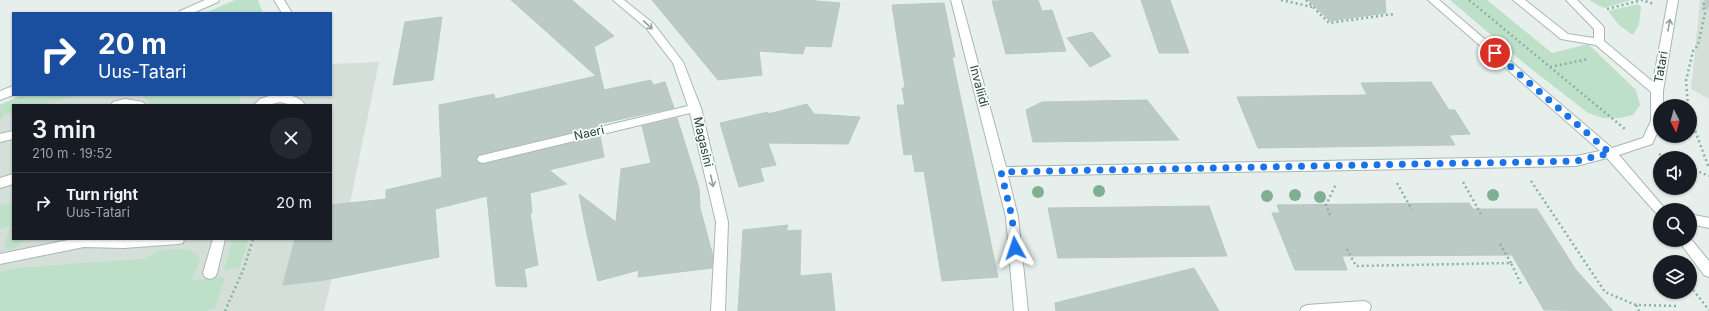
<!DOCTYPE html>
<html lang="en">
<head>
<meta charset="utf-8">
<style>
	:root { --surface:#171b24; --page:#242831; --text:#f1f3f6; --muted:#9ea1a6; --line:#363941 }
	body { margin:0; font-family:Inter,sans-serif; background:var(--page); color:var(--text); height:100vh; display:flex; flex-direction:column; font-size:15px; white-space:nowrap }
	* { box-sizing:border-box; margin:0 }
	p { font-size:13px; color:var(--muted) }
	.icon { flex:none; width:22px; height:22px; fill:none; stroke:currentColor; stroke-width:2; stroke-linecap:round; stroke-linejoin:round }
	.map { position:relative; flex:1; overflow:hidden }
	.sheet { position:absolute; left:12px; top:104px; width:320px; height:136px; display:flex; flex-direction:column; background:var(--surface); border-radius:0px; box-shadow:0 1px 3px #0004 }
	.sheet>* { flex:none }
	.hud { position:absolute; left:12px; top:12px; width:320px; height:84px; border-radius:0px; box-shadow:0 1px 3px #0004; background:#1a4fa0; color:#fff; overflow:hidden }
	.needle { width:26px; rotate:174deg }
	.fabs { position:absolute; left:1653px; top:99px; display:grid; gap:8px }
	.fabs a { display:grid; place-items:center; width:44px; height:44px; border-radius:50%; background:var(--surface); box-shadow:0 1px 3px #0004; font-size:20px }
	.pin { position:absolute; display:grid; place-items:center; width:34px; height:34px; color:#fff; margin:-17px; border:2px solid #fff; border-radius:50%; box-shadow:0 1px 4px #0007 }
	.me { position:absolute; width:44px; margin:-22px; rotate:355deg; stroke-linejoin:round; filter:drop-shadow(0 0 3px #0008) }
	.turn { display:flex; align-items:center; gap:14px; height:84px; padding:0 20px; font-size:18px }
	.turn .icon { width:52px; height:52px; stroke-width:2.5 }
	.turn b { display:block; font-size:28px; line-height:34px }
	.round { display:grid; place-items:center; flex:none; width:42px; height:42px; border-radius:21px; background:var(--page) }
	.summary { display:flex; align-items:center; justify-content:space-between; height:68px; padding:0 20px }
	h1 { font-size:24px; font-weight:600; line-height:30px }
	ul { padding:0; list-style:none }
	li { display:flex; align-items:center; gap:12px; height:60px; padding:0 20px; border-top:1px solid var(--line) }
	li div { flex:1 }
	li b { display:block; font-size:15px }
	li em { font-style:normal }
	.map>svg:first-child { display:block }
</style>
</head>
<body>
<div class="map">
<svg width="1709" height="311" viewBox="0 0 1709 311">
	<rect width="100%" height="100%" fill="#e6efeb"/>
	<!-- built -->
	<path fill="#d4dfda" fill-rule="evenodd" d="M 1700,0 L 1709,0 L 1709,99 L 1691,89 Z
		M 379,62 L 350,203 L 324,311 L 0,311 L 0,105 L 22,95 L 331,95 L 331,64 ZM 13,105 L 331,105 L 331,239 L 13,239 Z"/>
	<!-- green -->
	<path fill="#bfe0c8" d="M 235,0 L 258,0 L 263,13 L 205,13 Z
		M 1450,0 L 1487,0 L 1552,53 L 1588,44 L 1636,90 L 1640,105 L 1633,115 L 1620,118 L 1603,118 L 1588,113 L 1525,64 Z
		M 1589,0 L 1631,0 L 1604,8 Z
		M 1638,4 L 1641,7 L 1639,25 L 1633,35 L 1619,25 L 1608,11 Z
		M 22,95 L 79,95 L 42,105 L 13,105 L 13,113 L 3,115 L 0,123 L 0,105 Z
		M 142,95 L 240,95 L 240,105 L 151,105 Z
		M 13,202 L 13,239 L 24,239 C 20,246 15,249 7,249 L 4,247 L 10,226 L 0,229 L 0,206 Z
		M 232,239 L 249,239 L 239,268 L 224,270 Z
		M 175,249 C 186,249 193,249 200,259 L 192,280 L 225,277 L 215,308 L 209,309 L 208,311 L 0,311 L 0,272 L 15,268 L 143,259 L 161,250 Z"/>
	<!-- building -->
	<path fill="#bbcac4" stroke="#b8c9c2" d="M 511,0 L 572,0 L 614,36 L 594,47 L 604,90 L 651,80 L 653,85 L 665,82 L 674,108 L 598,124 L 598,126 L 478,155 L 476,160 L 479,163 L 483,164 L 600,136 L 604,157 L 549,170 L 567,184 L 530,193 L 532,213 L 530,213 L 538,265 L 524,269 L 527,287 L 496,286 L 487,196 L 435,209 L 439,257 L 325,280 L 283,285 L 295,239 L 331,239 L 331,205 L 386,199 L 386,190 L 442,177 L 439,105 L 494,94 L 495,99 L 596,76 Z
		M 652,0 L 816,0 L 816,1 L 840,3 L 831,47 L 805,46 L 803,54 L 759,51 L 762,75 L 718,80 Z
		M 1019,0 L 1038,0 L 1042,11 L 1052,10 L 1066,51 L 1006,54 L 992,1 Z
		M 1141,0 L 1170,0 L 1189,53 L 1159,53 Z
		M 1308,0 L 1385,0 L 1386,13 L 1330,21 Z
		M 944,3 L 955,57 L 952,57 L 998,277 L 942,281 L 924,171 L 915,172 L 912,154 L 904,155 L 897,105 L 905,105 L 902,88 L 905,88 L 892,5 Z
		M 442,17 L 433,80 L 393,85 L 405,22 Z
		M 1092,32 L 1111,56 L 1090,67 L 1067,38 Z
		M 1431,82 L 1449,110 L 1455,110 L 1470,134 L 1449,135 L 1455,145 L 1258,148 L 1237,97 L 1367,95 L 1361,83 Z
		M 1147,100 L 1179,140 L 1033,142 L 1026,110 L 1042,102 Z
		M 807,104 L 814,114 L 860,117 L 848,144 L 768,143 L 776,165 L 760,168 L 764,181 L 739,187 L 720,123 L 768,112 L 768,114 Z
		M 677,118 L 699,188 L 700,208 L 713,256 L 712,268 L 638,277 L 639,270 L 598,281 L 588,239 L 579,194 L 616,222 L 621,169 L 651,163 L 642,126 Z
		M 1469,203 L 1473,209 L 1537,209 L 1576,270 L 1613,311 L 1544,310 L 1512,255 L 1342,256 L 1347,270 L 1295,270 L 1272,213 L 1280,213 L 1277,205 Z
		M 1209,206 L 1227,256 L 1058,258 L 1048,208 Z
		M 788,225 L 786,231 L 801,230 L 800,276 L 831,273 L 835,311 L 738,311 L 743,230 Z
		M 1194,268 L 1219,311 L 1056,311 L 1055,303 Z"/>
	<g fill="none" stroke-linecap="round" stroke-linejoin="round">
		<!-- minor-tunnel -->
		<path stroke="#bfccc8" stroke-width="12" stroke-dasharray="12 6" stroke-linecap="butt" d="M 1704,3 L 1709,4"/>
		<defs>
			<path id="minor" d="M 205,0 L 219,0 L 218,2 L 193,13 L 179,13 L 180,11 Z
				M 274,0 L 284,0 L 292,13 L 282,13 Z
				M 613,0 L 624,0 L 654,24 L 683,62 L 701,108 L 728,222 L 725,311 L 711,311 L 716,222 L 690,113 L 483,163 L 479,162 L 477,159 L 479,156 L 483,155 L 688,106 L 673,63 L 646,28 Z
				M 951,0 L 961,0 L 1006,167 L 1576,156 L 1600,151 L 1428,0 L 1439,0 L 1612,148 L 1643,138 L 1651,121 L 1651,92 L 1596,45 L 1561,39 L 1513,0 L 1525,0 L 1568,34 L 1594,38 L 1594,29 L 1566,0 L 1577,0 L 1603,26 L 1604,28 L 1604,41 L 1653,82 L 1668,0 L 1678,0 L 1663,91 L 1663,106 L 1660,106 L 1660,127 L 1652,144 L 1619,155 L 1666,210 L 1660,210 L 1660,215 L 1656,213 L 1607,158 L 1576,166 L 1008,176 L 1018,217 L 1028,311 L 1014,311 L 1006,217 Z
				M 13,86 L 13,95 L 0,100 L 0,91 Z
				M 272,95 C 284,95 298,93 305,105 L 292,105 L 280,102 L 268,105 L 254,105 L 260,99 Z
				M 125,99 L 143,102 L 145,105 L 111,105 L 113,102 Z
				M 13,131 L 13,139 L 0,142 L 0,134 Z
				M 13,174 L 13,184 L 0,188 L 0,178 Z
				M 1690,214 L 1709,218 L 1709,228 L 1690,224 Z
				M 1690,238 L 1709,261 L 1709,277 L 1704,275 L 1678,240 L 1690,240 Z
				M 73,239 L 184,239 L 183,243 L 178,244 L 124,248 L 84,247 L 0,264 L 0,254 Z
				M 213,239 L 225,239 L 217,273 L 215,277 L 210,279 L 205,277 L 203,273 Z
				M 1364,301 L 1369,303 L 1371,307 L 1369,311 L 1300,311 L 1302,307 L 1307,305 Z"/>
		</defs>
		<!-- minor casing -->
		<use href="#minor" stroke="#a8b8b2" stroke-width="2"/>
		<!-- path -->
		<path stroke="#86b3a5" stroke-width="2.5" stroke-dasharray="2 3" stroke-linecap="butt" d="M 1281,0 L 1312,7
			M 1306,0 L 1329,23 L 1394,14
			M 1469,0 L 1625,129
			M 1607,9 L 1642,0 L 1654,4
			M 1550,67 L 1588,59
			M 1688,106 L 1686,81 L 1693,51 L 1698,45 L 1705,13 L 1703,6 L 1705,0
			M 1690,117 L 1709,168
			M 1659,154 L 1666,158
			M 1690,168 L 1709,176
			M 1531,181 L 1605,292 L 1636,305 L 1678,306
			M 1463,182 L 1481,214
			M 1397,183 L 1412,210
			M 1330,215 L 1326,205 L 1336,184
			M 1500,244 L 1511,263
			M 1347,249 L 1356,266 L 1511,263 L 1521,284
			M 1690,286 L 1709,310
			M 1636,305 L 1639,311
			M 225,311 L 244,268 L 253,239"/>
		<!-- minor -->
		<use href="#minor" fill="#fff" fill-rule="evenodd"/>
	</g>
	<!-- trees -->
	<g fill="#80af93">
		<circle cx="1099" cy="191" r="6"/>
		<circle cx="1038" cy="192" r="6"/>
		<circle cx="1295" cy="195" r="6"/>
		<circle cx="1493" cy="195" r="6"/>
		<circle cx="1267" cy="196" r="6"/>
		<circle cx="1320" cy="197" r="6"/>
	</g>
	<!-- one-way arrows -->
	<defs><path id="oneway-shaft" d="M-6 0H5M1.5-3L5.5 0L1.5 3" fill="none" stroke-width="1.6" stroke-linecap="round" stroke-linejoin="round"/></defs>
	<g stroke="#92a09c">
		<use href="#oneway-shaft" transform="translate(648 25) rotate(44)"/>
		<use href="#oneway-shaft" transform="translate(1669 25) rotate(-80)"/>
		<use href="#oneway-shaft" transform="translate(712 181) rotate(77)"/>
	</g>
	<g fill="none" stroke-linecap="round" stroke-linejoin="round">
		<!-- route -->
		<path stroke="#1a73e8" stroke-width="7" stroke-dasharray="0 12.6" d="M 1015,248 L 1012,217 L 1001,172 L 1576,161 L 1610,153 L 1495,53"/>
	</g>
	<g text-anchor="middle" stroke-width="3.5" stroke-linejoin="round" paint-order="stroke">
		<!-- street labels -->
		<g font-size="12" fill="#24423a" stroke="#f7fbf9">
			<text transform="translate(1661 67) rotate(-80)" y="4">Tatari</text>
			<text transform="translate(979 86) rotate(75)" y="4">Invaliidi</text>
			<text transform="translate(589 133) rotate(-13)" y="4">Naeri</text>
			<text transform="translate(703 142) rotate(77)" y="4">Magasini</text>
		</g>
	</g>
</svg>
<div class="fabs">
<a><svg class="needle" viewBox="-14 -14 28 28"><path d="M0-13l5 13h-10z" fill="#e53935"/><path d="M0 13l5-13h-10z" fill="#9ea1a6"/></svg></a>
<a><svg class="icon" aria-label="sound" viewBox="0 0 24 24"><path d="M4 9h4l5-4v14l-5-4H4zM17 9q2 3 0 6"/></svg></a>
<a><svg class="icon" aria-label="search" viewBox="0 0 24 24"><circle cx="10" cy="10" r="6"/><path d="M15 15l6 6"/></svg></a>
<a><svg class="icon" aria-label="layers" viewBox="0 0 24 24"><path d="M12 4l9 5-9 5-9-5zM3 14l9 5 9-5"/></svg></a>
</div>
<div class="pin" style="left:1495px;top:53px;background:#d93025"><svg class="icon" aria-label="arrive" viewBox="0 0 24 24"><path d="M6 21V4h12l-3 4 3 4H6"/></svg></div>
<svg class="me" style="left:1015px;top:248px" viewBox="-20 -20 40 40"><path d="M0-17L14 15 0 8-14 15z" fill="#1a73e8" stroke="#fff" stroke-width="4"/></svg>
<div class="hud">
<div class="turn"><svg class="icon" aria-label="right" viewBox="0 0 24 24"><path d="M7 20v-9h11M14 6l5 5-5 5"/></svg><div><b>20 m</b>Uus-Tatari</div></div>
</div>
<section class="sheet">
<div class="summary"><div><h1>3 min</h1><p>210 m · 19:52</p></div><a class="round"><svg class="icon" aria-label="close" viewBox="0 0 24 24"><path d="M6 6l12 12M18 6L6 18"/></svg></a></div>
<ul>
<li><svg class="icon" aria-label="right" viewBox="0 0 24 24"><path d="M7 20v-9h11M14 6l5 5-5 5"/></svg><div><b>Turn right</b><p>Uus-Tatari</p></div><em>20 m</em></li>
</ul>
</section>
</div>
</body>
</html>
